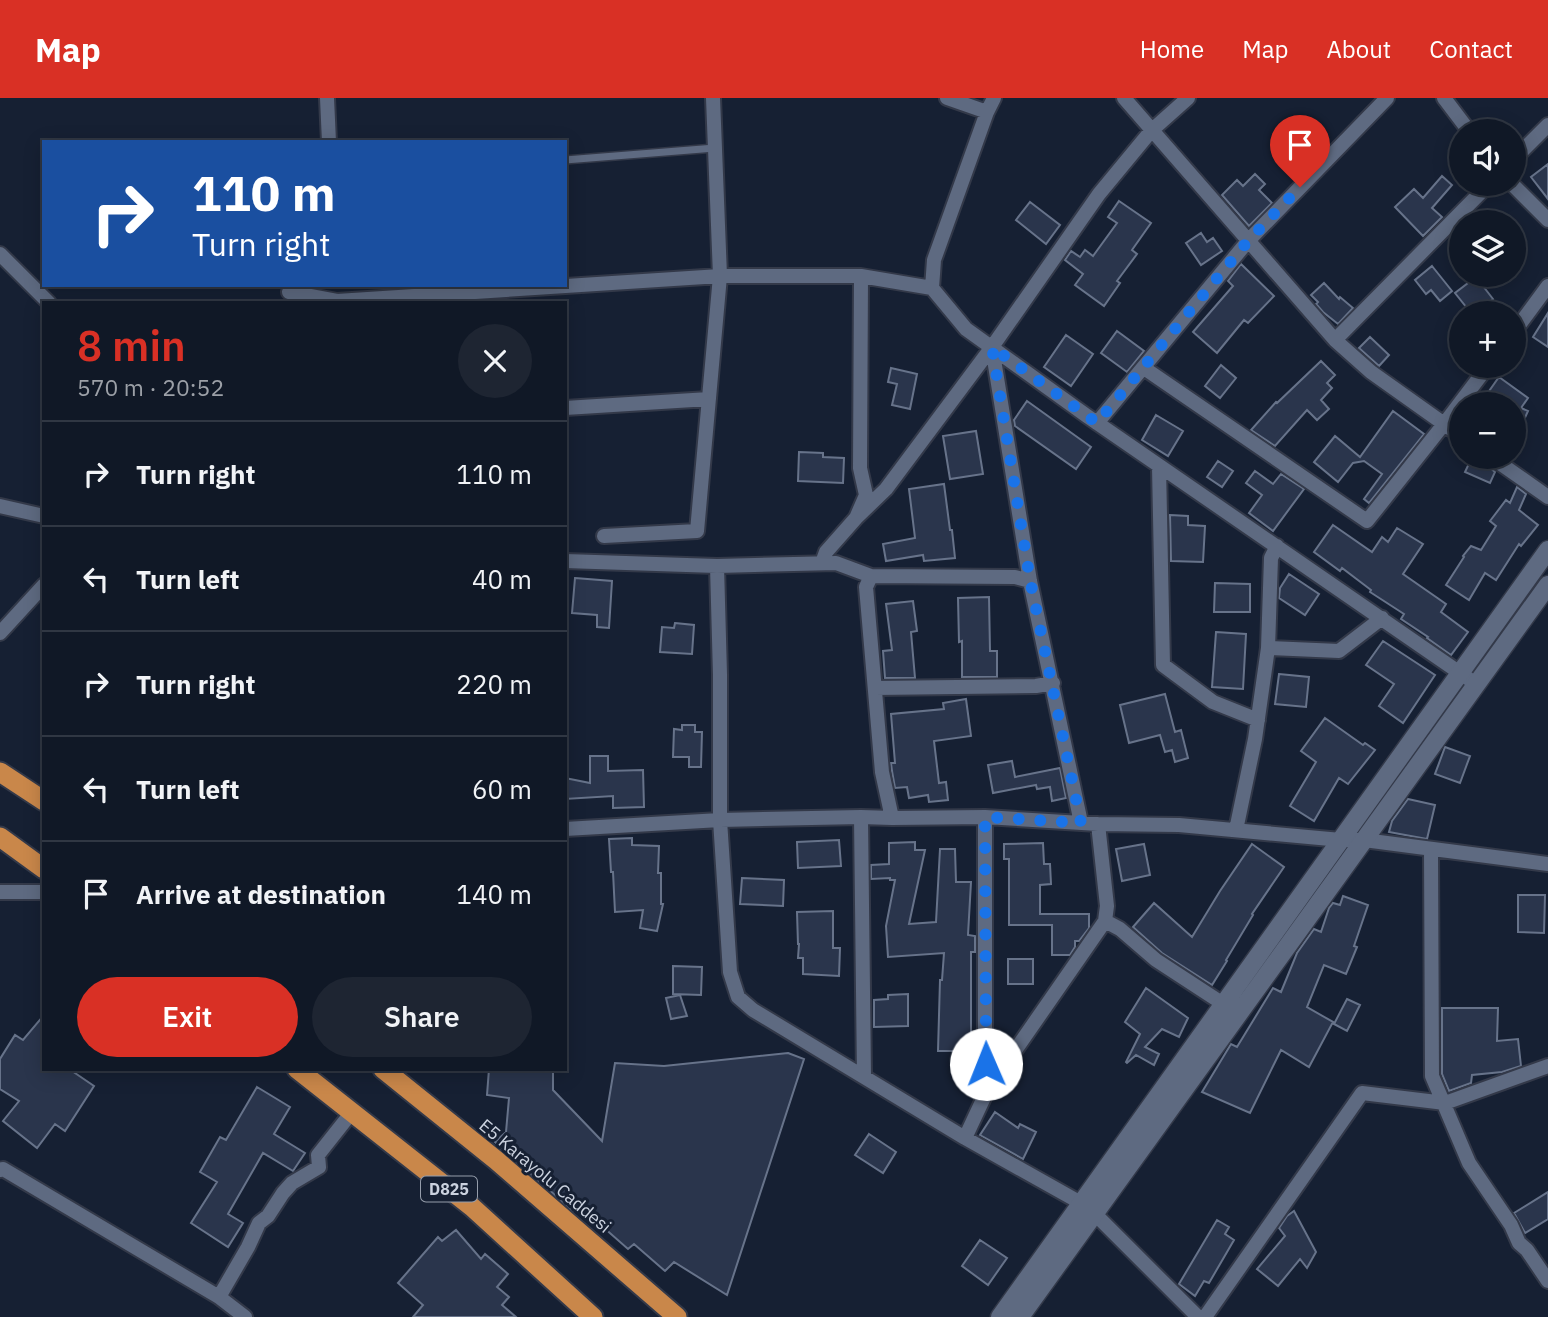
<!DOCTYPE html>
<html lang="en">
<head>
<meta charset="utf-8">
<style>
	:root { --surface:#101826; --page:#1e2532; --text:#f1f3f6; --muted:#9ca0a7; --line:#303743; --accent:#d93025 }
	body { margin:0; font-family:"IBM Plex Sans",sans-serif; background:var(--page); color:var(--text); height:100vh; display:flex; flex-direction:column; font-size:26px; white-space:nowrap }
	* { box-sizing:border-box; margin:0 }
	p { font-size:23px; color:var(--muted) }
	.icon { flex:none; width:38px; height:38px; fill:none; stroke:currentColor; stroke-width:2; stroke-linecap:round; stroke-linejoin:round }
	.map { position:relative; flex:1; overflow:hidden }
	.side { position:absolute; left:42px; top:203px; width:525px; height:770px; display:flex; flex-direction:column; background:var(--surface); border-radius:0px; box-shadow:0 4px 18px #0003,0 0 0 2px var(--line) }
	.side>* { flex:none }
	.guide { position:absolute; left:42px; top:42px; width:525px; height:147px; border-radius:0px; box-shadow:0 4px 18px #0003,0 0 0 2px var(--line); background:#1a4fa0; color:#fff; overflow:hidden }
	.controls { position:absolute; left:1449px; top:21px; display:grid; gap:14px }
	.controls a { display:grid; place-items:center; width:77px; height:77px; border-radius:50%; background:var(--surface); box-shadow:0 4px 18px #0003,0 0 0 2px var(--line); font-size:35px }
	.pin { position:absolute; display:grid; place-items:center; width:60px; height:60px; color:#fff; margin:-72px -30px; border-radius:50% 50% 50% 0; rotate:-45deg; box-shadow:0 0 7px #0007 }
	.pin .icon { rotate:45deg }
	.me { position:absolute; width:77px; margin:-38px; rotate:359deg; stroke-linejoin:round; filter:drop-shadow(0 0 5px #0008) }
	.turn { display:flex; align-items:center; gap:24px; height:147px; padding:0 35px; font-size:32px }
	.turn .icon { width:91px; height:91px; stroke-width:2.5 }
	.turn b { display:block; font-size:49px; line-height:60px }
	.round { display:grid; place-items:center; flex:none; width:74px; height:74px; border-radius:37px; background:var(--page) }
	.overview { display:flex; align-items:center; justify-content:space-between; height:119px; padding:0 35px }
	h1 { font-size:42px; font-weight:600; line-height:52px; color:var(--accent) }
	.cta { display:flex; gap:14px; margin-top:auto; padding:14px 35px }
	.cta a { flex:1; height:80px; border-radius:42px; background:var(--accent); color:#fff; font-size:28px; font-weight:600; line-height:80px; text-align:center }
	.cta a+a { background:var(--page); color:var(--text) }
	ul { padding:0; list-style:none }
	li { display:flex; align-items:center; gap:21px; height:105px; padding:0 35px; border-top:2px solid var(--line) }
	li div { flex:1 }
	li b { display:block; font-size:26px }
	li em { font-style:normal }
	header { display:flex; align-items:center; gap:42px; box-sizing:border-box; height:98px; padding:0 35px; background:var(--accent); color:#fff }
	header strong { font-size:33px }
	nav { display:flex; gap:38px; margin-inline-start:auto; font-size:24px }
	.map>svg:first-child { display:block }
</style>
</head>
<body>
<header>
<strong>Map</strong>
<nav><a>Home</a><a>Map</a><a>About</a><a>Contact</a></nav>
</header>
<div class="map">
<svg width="1548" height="1219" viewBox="0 0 1548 1219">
	<rect width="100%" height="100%" fill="#162033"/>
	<!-- building -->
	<path fill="#2a354c" stroke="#67738a" stroke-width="2" d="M 1548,66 L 1548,101 L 1531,79 Z
		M 1255,76 L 1265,86 L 1259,92 L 1272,105 L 1249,128 L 1222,97 L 1237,82 L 1243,88 Z
		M 1442,78 L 1452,87 L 1432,110 L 1442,119 L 1423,138 L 1395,109 L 1414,91 L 1423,100 Z
		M 1119,103 L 1151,125 L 1132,152 L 1137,156 L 1117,183 L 1120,185 L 1104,208 L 1075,187 L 1083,176 L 1065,162 L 1071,153 L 1080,159 L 1085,152 L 1093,158 L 1117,125 L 1108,119 Z
		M 1030,104 L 1060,127 L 1046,146 L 1016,122 Z
		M 1201,135 L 1207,144 L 1213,140 L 1222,153 L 1201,167 L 1186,145 Z
		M 1241,166 L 1274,198 L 1248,225 L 1244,222 L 1217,255 L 1193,234 L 1233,188 L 1228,183 Z
		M 1432,168 L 1452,193 L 1440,203 L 1431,192 L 1426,196 L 1415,182 Z
		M 1476,179 L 1493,201 L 1476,215 L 1471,215 L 1455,195 Z
		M 1324,185 L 1339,201 L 1340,199 L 1353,210 L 1338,226 L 1323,214 L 1316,206 L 1318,204 L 1311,197 Z
		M 1548,215 L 1548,249 L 1533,239 Z
		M 1117,233 L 1144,253 L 1127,274 L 1101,255 Z
		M 1066,237 L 1093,256 L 1071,288 L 1044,269 Z
		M 1370,239 L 1389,257 L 1379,268 L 1359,250 Z
		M 1321,263 L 1335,277 L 1327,285 L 1332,290 L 1321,302 L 1329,311 L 1317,322 L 1307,312 L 1275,348 L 1251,332 L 1276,304 L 1277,305 Z
		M 1221,267 L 1236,280 L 1220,300 L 1205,288 Z
		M 891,270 L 917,276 L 910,311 L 892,307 L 897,286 L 888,284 Z
		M 1499,279 L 1528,300 L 1521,310 L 1528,313 L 1523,324 L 1514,320 L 1514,306 L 1480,306 Z
		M 1027,303 L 1091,349 L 1076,371 L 1015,328 L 1014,322 Z
		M 1393,313 L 1424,336 L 1369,405 L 1364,401 L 1382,376 L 1364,363 L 1353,365 L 1338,384 L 1314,364 L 1335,338 L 1360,359 Z
		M 1156,317 L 1183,333 L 1168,358 L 1142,342 Z
		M 976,333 L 983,376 L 950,381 L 943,338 Z
		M 799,354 L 823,355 L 823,359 L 844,360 L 843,385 L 798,383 Z
		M 1472,359 L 1484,365 L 1495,374 L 1490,385 L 1465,374 Z
		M 1218,363 L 1233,373 L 1222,389 L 1207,379 Z
		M 1255,373 L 1273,386 L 1281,376 L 1304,391 L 1273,433 L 1249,415 L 1262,397 L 1246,385 Z
		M 944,386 L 950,432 L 952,432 L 955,460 L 924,463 L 923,457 L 886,463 L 883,446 L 915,440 L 909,391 Z
		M 1517,389 L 1526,396 L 1519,412 L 1538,427 L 1521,448 L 1519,446 L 1496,482 L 1485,475 L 1469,502 L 1446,487 L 1464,459 L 1463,458 L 1471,448 L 1481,452 L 1496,428 L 1490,423 L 1506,402 L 1510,405 Z
		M 1170,417 L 1188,418 L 1188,427 L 1205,428 L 1203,464 L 1171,463 Z
		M 1333,427 L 1372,454 L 1382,439 L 1388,444 L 1397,430 L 1423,446 L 1403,476 L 1446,506 L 1441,514 L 1468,534 L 1451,557 L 1427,540 L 1428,539 L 1401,521 L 1404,516 L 1370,494 L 1371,492 L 1342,470 L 1340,473 L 1314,454 Z
		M 1289,476 L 1319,496 L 1305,517 L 1279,500 L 1280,490 Z
		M 575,480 L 612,483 L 609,530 L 597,529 L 597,517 L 572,515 Z
		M 1215,485 L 1250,486 L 1250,514 L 1214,514 Z
		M 989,499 L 990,553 L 997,553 L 997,579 L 962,579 L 962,543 L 959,544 L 958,500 Z
		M 913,503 L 917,533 L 911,534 L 915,580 L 885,580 L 883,553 L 892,552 L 886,506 Z
		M 675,525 L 694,527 L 692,556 L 660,554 L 662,529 L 674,530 Z
		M 1216,534 L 1246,536 L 1243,591 L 1212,589 Z
		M 1383,543 L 1435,577 L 1403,625 L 1379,608 L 1394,586 L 1366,567 Z
		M 1279,576 L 1309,579 L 1306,609 L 1275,606 Z
		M 1165,596 L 1175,634 L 1181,632 L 1188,660 L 1175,664 L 1172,652 L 1165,654 L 1160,637 L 1129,645 L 1120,607 Z
		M 966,601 L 971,638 L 934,643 L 939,685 L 946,684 L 948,702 L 929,704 L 928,697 L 909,700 L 907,689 L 895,690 L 892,673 L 891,665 L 895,665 L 891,616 L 944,611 L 943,605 Z
		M 1325,620 L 1363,647 L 1365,645 L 1375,652 L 1348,686 L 1339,680 L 1314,723 L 1290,708 L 1316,664 L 1301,653 Z
		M 682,627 L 695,627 L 695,634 L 702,634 L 701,669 L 689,669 L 689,659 L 673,659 L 674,631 L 682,632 Z
		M 1445,649 L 1470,658 L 1460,685 L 1435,676 Z
		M 590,658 L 608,658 L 608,673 L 643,672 L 644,709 L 613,710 L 613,698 L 565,701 L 565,680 L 590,685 Z
		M 1012,663 L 1015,679 L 1060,670 L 1066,700 L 1052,703 L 1050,689 L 1037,691 L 1036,687 L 993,695 L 988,667 Z
		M 1408,701 L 1435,707 L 1427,741 L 1389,734 L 1392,723 Z
		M 632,740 L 632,747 L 659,748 L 658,775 L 661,775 L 661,806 L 663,806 L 657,833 L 640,830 L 643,812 L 615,814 L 613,774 L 611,774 L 609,741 Z
		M 839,742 L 841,768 L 798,770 L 797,744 Z
		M 915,744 L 915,752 L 925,752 L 909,826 L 936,824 L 940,751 L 955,751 L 956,784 L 971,784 L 968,837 L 975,838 L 975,854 L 971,854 L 971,953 L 938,953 L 940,882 L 942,882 L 944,855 L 888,859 L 886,828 L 895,782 L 890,782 L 890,780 L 871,781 L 871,767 L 889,766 L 889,745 Z
		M 1043,745 L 1044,766 L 1050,766 L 1051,786 L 1040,787 L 1040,816 L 1089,816 L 1089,830 L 1079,843 L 1075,843 L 1075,849 L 1070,857 L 1052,857 L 1052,827 L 1009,827 L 1009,761 L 1004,761 L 1004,746 Z
		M 1144,746 L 1150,777 L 1122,783 L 1116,751 Z
		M 1252,746 L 1284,769 L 1252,816 L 1253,817 L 1226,862 L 1227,863 L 1212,887 L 1162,855 L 1133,829 L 1154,805 L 1192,839 L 1220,793 Z
		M 742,780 L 784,782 L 783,808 L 740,806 Z
		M 1518,797 L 1545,797 L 1544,835 L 1518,834 Z
		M 1343,798 L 1368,807 L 1354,848 L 1357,849 L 1346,876 L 1324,867 L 1307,909 L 1333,924 L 1309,969 L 1281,952 L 1250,1015 L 1202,994 L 1231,946 L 1237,949 L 1273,890 L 1281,894 L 1297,855 L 1314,831 L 1321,834 L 1329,810 L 1333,805 L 1340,807 Z
		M 833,813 L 833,850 L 840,850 L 839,878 L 803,876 L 803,860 L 798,860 L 799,846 L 798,846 L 797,814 Z
		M 1008,861 L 1033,861 L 1033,886 L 1008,886 Z
		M 673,868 L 702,869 L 701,897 L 673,896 Z
		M 1146,890 L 1188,920 L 1179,939 L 1162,931 L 1145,949 L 1159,956 L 1154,967 L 1136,957 L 1127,965 L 1126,964 L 1140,936 L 1125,924 Z
		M 908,896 L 908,928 L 874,929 L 874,902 L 888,901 L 888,897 Z
		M 680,897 L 687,918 L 671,921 L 666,900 Z
		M 1347,901 L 1360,907 L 1347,933 L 1334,926 Z
		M 1442,910 L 1498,910 L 1497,943 L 1518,941 L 1521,968 L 1502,974 L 1472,977 L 1471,985 L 1449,993 L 1442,976 Z
		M 44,917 L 44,971 L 69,971 L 94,988 L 65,1033 L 55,1026 L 37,1050 L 3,1023 L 19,1003 L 0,991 L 0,961 L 15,937 L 23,942 Z
		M 788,955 L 804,961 L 727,1197 L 674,1164 L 665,1173 L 634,1146 L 628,1151 L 578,1107 L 573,1113 L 495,1044 L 506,1034 L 509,1000 L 487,997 L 489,971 L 553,971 L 553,992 L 602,1043 L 615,965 L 664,968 Z
		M 257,989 L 290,1009 L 274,1036 L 305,1055 L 293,1073 L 263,1055 L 228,1116 L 243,1125 L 228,1149 L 191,1125 L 217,1084 L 200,1074 L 220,1039 L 226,1042 Z
		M 995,1014 L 1018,1030 L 1020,1026 L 1036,1034 L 1023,1061 L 980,1037 Z
		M 869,1036 L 896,1054 L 883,1075 L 855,1057 Z
		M 1548,1094 L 1548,1121 L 1525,1135 L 1514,1115 Z
		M 1294,1113 L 1316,1154 L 1307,1170 L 1300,1161 L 1278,1188 L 1257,1171 L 1285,1138 L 1279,1130 L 1287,1118 Z
		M 1217,1122 L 1229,1129 L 1225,1136 L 1234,1142 L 1209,1185 L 1204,1183 L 1195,1198 L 1179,1186 Z
		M 456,1132 L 481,1161 L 485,1156 L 508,1176 L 497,1189 L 509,1199 L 502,1207 L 516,1219 L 413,1219 L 423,1207 L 398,1185 L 438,1139 L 442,1143 Z
		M 980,1142 L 1007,1160 L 988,1187 L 962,1168 Z"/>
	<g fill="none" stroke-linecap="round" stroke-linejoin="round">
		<defs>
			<path id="service" d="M 565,62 L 715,50"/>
			<path id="minor" d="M 327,0 L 329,44
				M 947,0 L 987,14
				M 994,0 L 987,14 L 934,162 L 932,190 L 966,231 L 1087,318 L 1476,586
				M 1124,0 L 1335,242
				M 1444,0 L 1469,33
				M 1514,61 L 1548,27
				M 1512,86 L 1548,122
				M 0,156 L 49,205
				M 289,194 L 337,203 L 720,178 L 861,178 L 932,190
				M 1514,234 L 1548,188
				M 992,249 L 1030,483 L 1081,725
				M 1144,270 L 1367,423 L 1444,326 L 1488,268
				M 565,310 L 709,301
				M 1097,325 L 1248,143 L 1387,0
				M 1461,338 L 1371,274 L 1335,242 L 1489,86
				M 1491,359 L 1548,399
				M 1159,368 L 1163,567 L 1213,604 L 1258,622
				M 0,408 L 44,418
				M 856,420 L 886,391 L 992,249 L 1099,96 L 1151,33 L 1188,0
				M 604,438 L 697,433 L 720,178 L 713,0
				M 1277,448 L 1271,460 L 1268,550 L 1339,553 L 1382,520
				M 565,463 L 717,468 L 836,465 L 871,478
				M 822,465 L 826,454 L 856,420 L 866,397 L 860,370 L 861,178
				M 717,468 L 720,577 L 720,722 L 730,874 L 738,899 L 753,912 L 965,1040 L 1081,1105 L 1095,1116 L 1198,1219
				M 0,535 L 44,487
				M 875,590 L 1036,588 L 1053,585
				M 861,719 L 864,979
				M 985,719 L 985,939 L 987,993
				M 892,720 L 882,674 L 866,489 L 871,478 L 1015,479 L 1030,483
				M 565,731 L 720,722 L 861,719 L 892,720 L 985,719 L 1098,726 L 1179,727 L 1341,742 L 1364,742 L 1548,766
				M 1236,732 L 1255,641 L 1268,550
				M 1431,751 L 1432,978 L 1469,1065 L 1511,1127 L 1519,1145 L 1527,1152 L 1548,1183
				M 0,794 L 44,794
				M 1105,823 L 1120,831 L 1156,862 L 1231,911
				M 965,1040 L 987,993 L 1105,823 L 1107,808 L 1098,726
				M 0,1072 L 3,1071 L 219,1199 L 245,1219
				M 219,1199 L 248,1149 L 259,1125 L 268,1118 L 283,1095 L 292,1085 L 319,1069 L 318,1057 L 352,1014
				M 1205,1219 L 1362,995 L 1445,1005 L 1548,968"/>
			<path id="tertiary" d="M 1000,1219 L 1548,452
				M 1020,1219 L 1548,487"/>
			<path id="trunk" d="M 0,674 L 44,703
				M 0,739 L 44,771
				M 297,971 L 472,1109 L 593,1219
				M 383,971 L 496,1062 L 677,1219"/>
		</defs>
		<!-- service casing -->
		<use href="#service" stroke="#333949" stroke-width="10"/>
		<!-- minor casing -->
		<use href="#minor" stroke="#333949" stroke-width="18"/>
		<!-- tertiary casing -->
		<use href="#tertiary" stroke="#333949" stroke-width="21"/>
		<!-- trunk casing -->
		<use href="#trunk" stroke="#333949" stroke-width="23"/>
		<!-- service -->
		<use href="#service" stroke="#5e6a81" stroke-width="7"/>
		<!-- minor -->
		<use href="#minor" stroke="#5e6a81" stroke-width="14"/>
		<!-- tertiary -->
		<use href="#tertiary" stroke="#5e6a81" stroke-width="18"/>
		<!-- trunk -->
		<use href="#trunk" stroke="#c9874a" stroke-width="19"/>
	</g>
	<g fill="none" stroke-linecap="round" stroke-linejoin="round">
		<!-- route -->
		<path stroke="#1a73e8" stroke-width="12" stroke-dasharray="0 21.6" d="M 986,966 L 985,719 L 1081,725 L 1030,482 L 992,249 L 1097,325 L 1248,143 L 1300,89"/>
	</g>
	<g text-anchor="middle" stroke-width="6" stroke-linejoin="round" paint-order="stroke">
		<!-- shield labels -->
		<rect fill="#162033" stroke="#959dab" stroke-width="2" x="421" y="1078.5" width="56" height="25" rx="5"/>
		<g font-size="16" font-weight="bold" fill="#cbd2df">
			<text x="449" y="1097">D825</text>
		</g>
		<!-- street labels -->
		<g font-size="18" fill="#cbd2df" stroke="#162033">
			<text transform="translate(545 1078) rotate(40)" y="6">E5 Karayolu Caddesi</text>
		</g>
	</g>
</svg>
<div class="controls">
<a><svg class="icon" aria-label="sound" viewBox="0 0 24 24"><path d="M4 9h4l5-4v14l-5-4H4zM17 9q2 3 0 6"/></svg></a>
<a><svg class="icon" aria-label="layers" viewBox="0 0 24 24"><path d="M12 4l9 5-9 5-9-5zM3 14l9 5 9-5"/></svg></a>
<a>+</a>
<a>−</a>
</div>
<div class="pin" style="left:1300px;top:89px;background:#d93025"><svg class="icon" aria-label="arrive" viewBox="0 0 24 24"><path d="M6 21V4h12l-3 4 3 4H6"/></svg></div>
<svg class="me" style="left:986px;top:966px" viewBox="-20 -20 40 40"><circle r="19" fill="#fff"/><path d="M0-13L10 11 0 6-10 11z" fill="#1a73e8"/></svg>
<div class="guide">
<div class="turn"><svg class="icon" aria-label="right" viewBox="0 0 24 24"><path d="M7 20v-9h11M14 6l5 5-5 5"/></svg><div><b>110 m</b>Turn right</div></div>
</div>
<section class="side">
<div class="overview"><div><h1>8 min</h1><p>570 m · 20:52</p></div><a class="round"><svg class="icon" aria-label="close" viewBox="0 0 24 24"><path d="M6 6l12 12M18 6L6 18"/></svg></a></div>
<ul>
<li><svg class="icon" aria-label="right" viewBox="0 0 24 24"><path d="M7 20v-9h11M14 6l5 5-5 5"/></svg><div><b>Turn right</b></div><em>110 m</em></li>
<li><svg class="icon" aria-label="left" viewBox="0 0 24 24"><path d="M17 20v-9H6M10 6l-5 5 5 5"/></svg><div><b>Turn left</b></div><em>40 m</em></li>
<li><svg class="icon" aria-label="right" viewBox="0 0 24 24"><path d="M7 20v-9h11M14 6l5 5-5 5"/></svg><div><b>Turn right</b></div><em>220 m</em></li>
<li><svg class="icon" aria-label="left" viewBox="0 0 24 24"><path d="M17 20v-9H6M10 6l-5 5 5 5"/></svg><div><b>Turn left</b></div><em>60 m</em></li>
<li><svg class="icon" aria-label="arrive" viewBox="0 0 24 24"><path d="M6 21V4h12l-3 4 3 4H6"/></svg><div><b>Arrive at destination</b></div><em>140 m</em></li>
</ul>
<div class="cta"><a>Exit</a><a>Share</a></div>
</section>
</div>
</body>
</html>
